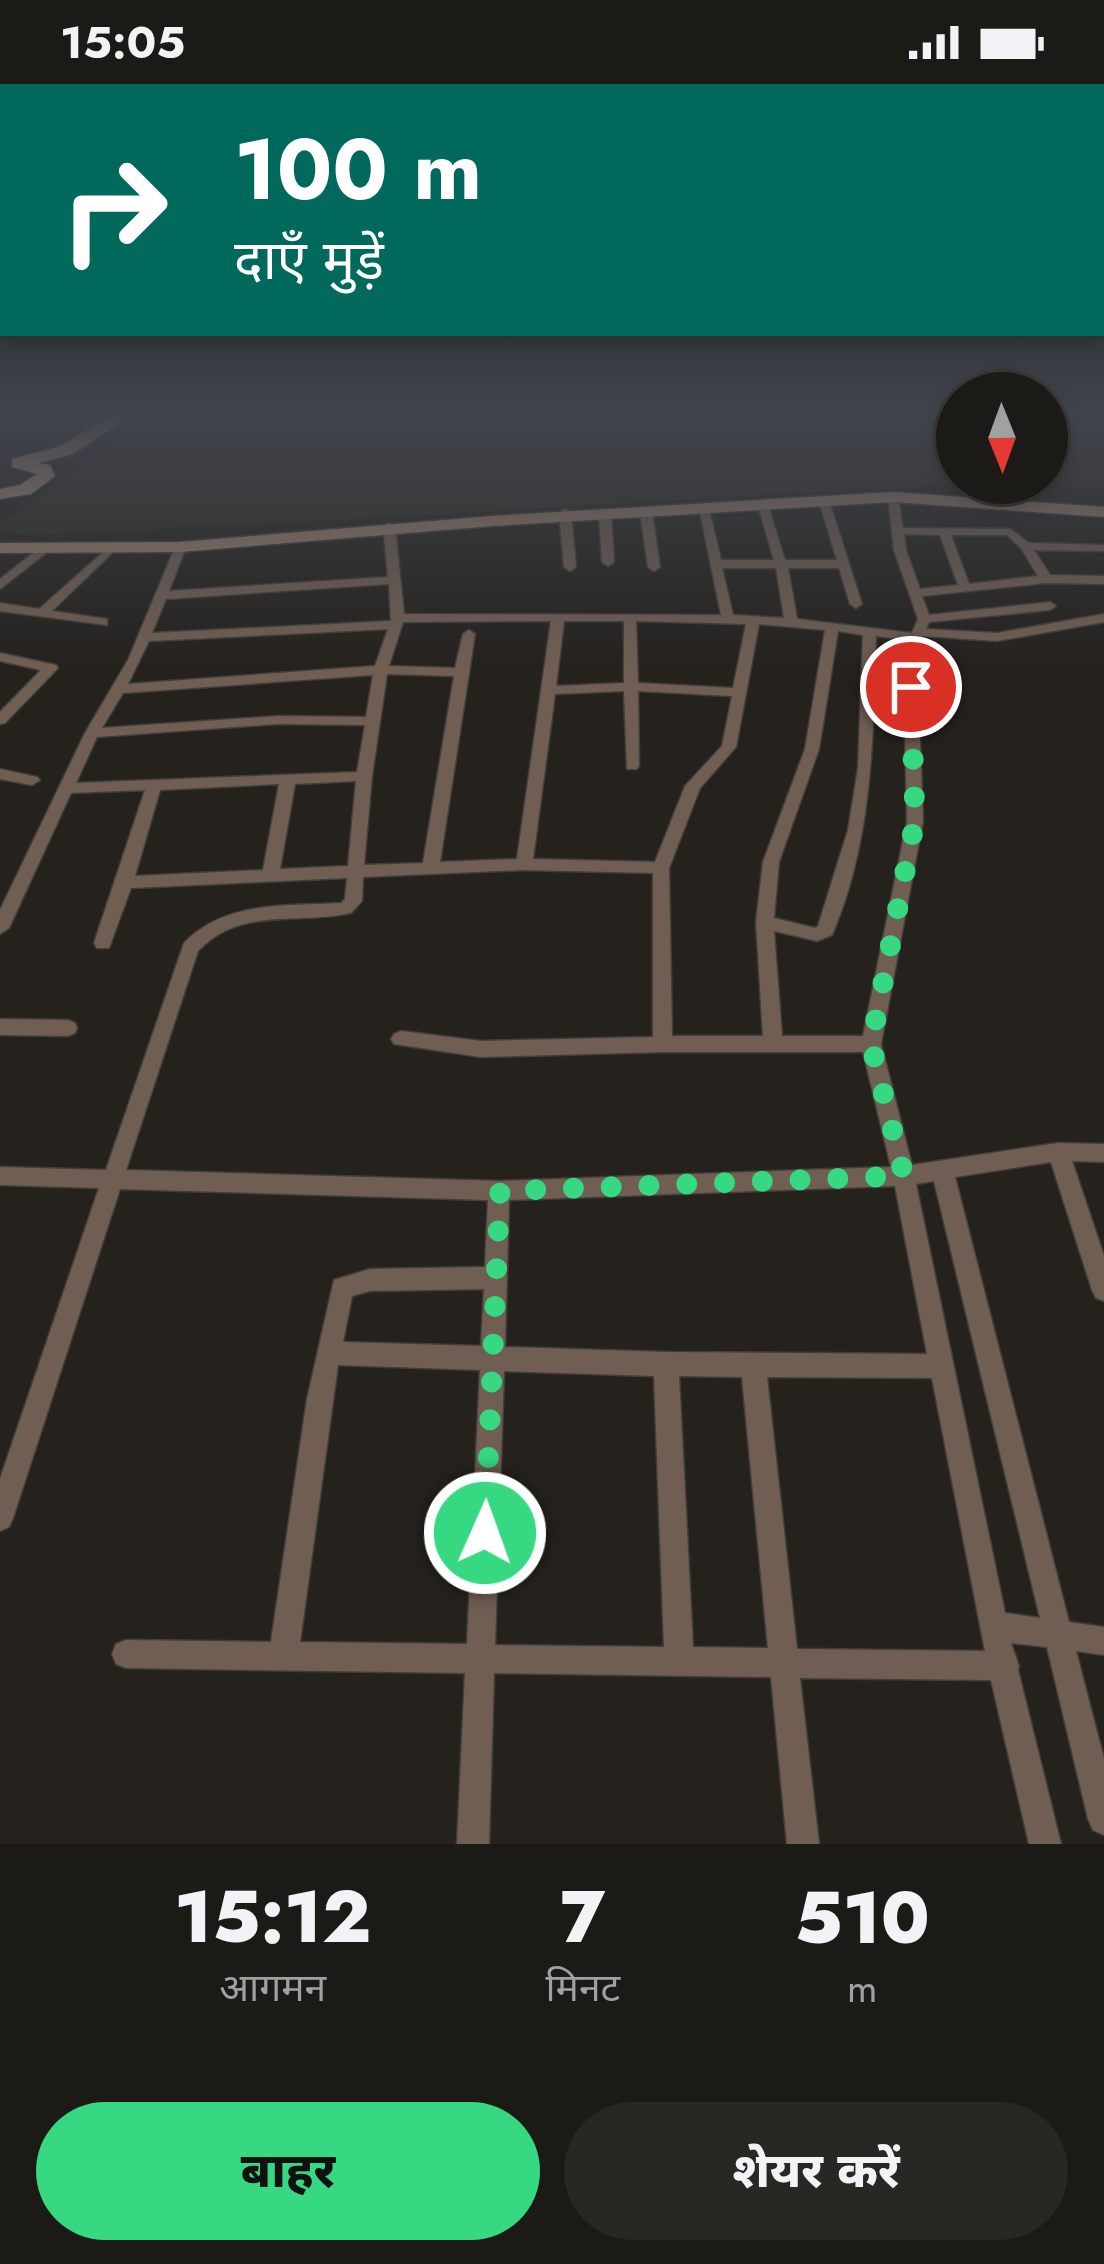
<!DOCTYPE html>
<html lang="hi">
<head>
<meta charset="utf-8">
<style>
	:root { --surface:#1c1a16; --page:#292723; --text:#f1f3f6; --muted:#a0a1a1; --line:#3a3835; --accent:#36d881 }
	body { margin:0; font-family:Jost,"Noto Sans Devanagari",sans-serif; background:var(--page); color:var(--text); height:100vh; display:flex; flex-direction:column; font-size:45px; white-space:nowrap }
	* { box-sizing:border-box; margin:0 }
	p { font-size:39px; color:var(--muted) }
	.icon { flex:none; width:66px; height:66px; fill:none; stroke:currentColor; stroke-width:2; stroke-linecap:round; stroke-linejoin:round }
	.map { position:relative; height:1760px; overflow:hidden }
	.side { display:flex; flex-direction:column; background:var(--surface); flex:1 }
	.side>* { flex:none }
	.banner { position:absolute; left:0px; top:0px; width:1104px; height:252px; box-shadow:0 6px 18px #0003,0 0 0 3px var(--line); background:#00695c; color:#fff; overflow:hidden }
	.needle { width:78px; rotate:179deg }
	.fabs { position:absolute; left:936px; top:288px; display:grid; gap:24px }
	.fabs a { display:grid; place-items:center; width:132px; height:132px; border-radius:50%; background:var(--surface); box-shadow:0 6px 18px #0003,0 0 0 3px var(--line); font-size:60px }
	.pin { position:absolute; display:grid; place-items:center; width:102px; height:102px; color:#fff; margin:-51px; border:6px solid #fff; border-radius:50%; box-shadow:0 3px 12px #0007 }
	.me { position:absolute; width:132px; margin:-66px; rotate:2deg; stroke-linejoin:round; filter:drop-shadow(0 0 9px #0008) }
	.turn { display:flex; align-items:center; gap:42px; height:252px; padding:0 36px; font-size:54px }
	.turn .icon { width:156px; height:156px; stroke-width:2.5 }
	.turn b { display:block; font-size:84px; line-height:102px }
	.eta { display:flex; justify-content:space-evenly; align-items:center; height:204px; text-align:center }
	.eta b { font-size:72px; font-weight:800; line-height:84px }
	.cta { display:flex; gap:24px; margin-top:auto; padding:24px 36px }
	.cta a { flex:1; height:138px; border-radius:72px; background:var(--accent); color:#111; font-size:48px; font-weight:800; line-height:138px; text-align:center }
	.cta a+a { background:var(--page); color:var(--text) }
	.status { display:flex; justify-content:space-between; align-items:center; height:84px; padding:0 60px; background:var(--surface); direction:ltr }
	.status svg { height:33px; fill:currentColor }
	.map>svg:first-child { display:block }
</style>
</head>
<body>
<div class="status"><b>15:05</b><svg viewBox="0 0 49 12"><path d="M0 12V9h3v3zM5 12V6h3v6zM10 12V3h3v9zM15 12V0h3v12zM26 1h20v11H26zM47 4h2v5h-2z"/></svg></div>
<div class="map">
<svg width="1104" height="1760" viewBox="0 0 1104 1760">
	<rect width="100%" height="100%" fill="#25221e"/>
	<!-- built -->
	<path fill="#302b21" d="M 153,334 L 957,334 L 957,399 L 977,399 L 373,434 L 34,451 L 0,448 L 0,439 Z
		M 1047,334 L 1104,334 L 1104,405 L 1011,399 L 1047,399 Z"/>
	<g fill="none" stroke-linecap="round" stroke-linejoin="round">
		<defs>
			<path id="street" d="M 893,410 L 898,413 L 903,444 L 1010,445 L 1029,459 L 1104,461 L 1104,467 L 1034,466 L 1050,491 L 1104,492 L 1104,500 L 1046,499 L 922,512 L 929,531 L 1050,518 L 1056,522 L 1050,526 L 929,538 L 926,545 L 997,549 L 1104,530 L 1104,538 L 997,557 L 923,552 L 918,603 L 923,737 L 881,960 L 912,1081 L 1058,1059 L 1104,1060 L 1104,1078 L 1072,1077 L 1104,1172 L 1104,1217 L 1096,1214 L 1092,1206 L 1051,1078 L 955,1093 L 1069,1538 L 1104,1543 L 1104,1571 L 1076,1567 L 1104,1675 L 1104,1751 L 1093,1746 L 1088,1735 L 1047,1563 L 1011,1559 L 1019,1582 L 1018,1586 L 1061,1760 L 1029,1760 L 991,1596 L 800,1594 L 819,1760 L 787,1760 L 771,1593 L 494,1589 L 489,1760 L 457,1760 L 465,1589 L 126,1584 L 116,1580 L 112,1570 L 116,1560 L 126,1556 L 271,1558 L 307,1315 L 334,1196 L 370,1185 L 485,1183 L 488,1116 L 120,1105 L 13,1434 L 9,1443 L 0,1447 L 0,1395 L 99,1104 L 0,1101 L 0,1083 L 106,1086 L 184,859 C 225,817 285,822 341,819 L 345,815 L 347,794 L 131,804 L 109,864 L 97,864 L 94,859 L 145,706 L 71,709 L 9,844 L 0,850 L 0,826 L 85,649 L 128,576 L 176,461 L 186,463 L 169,507 L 388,493 L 383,442 L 389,439 L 395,442 L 404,530 L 721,531 L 699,423 L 709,425 L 721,476 L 774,476 L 758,422 L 763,419 L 768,422 L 785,476 L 837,476 L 819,417 L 824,414 L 829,417 L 862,520 L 856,524 L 850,520 L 839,484 L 788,484 L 797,535 L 912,549 L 918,535 L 894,466 L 888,413 ZM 904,450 L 940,451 L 958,501 L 920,505 L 906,466 ZM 951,451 L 1007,451 L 1021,464 L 1038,492 L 969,500 ZM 722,484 L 776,484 L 784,534 L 733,531 ZM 389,500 L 391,537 L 152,549 L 166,515 ZM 551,537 L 517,775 L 440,778 L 475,550 L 469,546 L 463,550 L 455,584 L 389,582 L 403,538 ZM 564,537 L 624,537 L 624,599 L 556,602 ZM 636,537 L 746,540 L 733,604 L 638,599 ZM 759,540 L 825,546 L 805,665 L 763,778 L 756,838 L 763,952 L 672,952 L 669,784 L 700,704 L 736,663 ZM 388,545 L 375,582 L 128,600 L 149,557 ZM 838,547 L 863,551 L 858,684 L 848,746 L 818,842 L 815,844 L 774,834 L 779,778 L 819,665 ZM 876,552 L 909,556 L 904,603 L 907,737 L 863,952 L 782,952 L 774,847 L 817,857 L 832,851 C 873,756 873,653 876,552 ZM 387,590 L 454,592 L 423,779 L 364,781 L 372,692 ZM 373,591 L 366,633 L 278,632 L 102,644 L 123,609 ZM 624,607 L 627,685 L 637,685 L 639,682 L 638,607 L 732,612 L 722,662 L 685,702 L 655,778 L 533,775 L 555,610 ZM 278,640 L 365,641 L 357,688 L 76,699 L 97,653 ZM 356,697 L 348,782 L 280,785 L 295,700 ZM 279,700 L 263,786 L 135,792 L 160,706 ZM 524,786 L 653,789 L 653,953 L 481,957 L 401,947 L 394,950 L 391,955 L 394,960 L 481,973 L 663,968 L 863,968 L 891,1083 L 499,1097 L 126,1086 L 198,867 C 240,822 297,841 351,829 L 362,817 L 363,793 ZM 934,1097 L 1040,1534 L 1005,1529 L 916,1100 ZM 895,1102 L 927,1270 L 666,1268 L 505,1263 L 509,1116 ZM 484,1205 L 481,1262 L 343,1258 L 352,1212 L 370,1207 ZM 338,1281 L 480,1286 L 467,1560 L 300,1558 ZM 504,1287 L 654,1292 L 664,1563 L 495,1561 ZM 679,1292 L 742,1293 L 768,1564 L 693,1563 ZM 767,1293 L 932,1294 L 985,1567 L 797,1565 Z
				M 565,425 L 571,428 L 576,483 L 570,487 L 564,483 L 559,428 Z
				M 646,425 L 652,428 L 660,483 L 654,487 L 648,483 L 640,428 Z
				M 605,427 L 611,430 L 614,478 L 608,482 L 602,478 L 599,430 Z
				M 110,462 L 116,465 L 114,467 L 52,527 L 107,535 L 107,541 L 0,527 L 0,519 L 39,525 Z
				M 41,463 L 51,465 L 0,505 L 0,495 Z
				M 0,569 L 56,581 L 58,584 L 5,639 L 0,640 L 0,628 L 41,586 L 0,577 Z
				M 0,685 L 37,693 L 40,696 L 32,701 L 0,695 Z
				M 0,935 L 68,936 L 75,939 L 77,944 L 75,949 L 68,952 L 0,951 Z"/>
			<path id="secondary" d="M 893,408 L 1104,423 L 1104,433 L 893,418 L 493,442 L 180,468 L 0,469 L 0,459 L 180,458 L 493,432 Z"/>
			<path id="primary" d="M 107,334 L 127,334 L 73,370 L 39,379 L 50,381 L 55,392 L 31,410 L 0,415 L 0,405 L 20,401 L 37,390 L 12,383 L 12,375 L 61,362 Z"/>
		</defs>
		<!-- street casing -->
		<use href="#street" stroke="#413e3a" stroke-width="3"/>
		<!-- secondary casing -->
		<use href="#secondary" stroke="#413e3a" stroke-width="3"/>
		<!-- primary casing -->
		<use href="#primary" stroke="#413e3a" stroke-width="3"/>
		<!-- street -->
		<use href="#street" fill="#705e53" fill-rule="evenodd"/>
		<!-- secondary -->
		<use href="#secondary" fill="#9b7f6e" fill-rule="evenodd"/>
		<!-- primary -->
		<use href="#primary" fill="#bd9883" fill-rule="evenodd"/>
	</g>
	<!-- sky -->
	<linearGradient id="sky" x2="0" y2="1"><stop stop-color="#141310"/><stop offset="0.57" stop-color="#40444c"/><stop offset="1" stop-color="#40444c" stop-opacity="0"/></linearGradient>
	<rect width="1104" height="581" fill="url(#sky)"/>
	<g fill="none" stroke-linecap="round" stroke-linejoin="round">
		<!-- route -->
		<path stroke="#36d881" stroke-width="21" stroke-dasharray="0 37.8" d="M 485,1449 L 500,1107 L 904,1092 L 871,960 L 915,737 L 911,603"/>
	</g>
</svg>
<div class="fabs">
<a><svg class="needle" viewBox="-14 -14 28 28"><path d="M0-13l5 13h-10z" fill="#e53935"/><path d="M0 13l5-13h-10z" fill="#a0a1a1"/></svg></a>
</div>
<div class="pin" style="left:911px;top:603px;background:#d93025"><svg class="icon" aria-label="arrive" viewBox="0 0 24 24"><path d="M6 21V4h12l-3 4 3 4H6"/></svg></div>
<svg class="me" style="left:485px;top:1449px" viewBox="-20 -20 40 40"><circle r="17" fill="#36d881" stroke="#fff" stroke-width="3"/><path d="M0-11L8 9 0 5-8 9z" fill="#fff"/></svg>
<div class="banner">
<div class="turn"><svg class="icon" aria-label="right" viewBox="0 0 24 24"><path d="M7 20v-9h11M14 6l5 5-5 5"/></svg><div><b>100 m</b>दाएँ मुड़ें</div></div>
</div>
</div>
<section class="side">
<div class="eta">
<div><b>15:12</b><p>आगमन</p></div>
<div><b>7</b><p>मिनट</p></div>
<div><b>510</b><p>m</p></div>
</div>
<div class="cta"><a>बाहर</a><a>शेयर करें</a></div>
</section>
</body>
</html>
